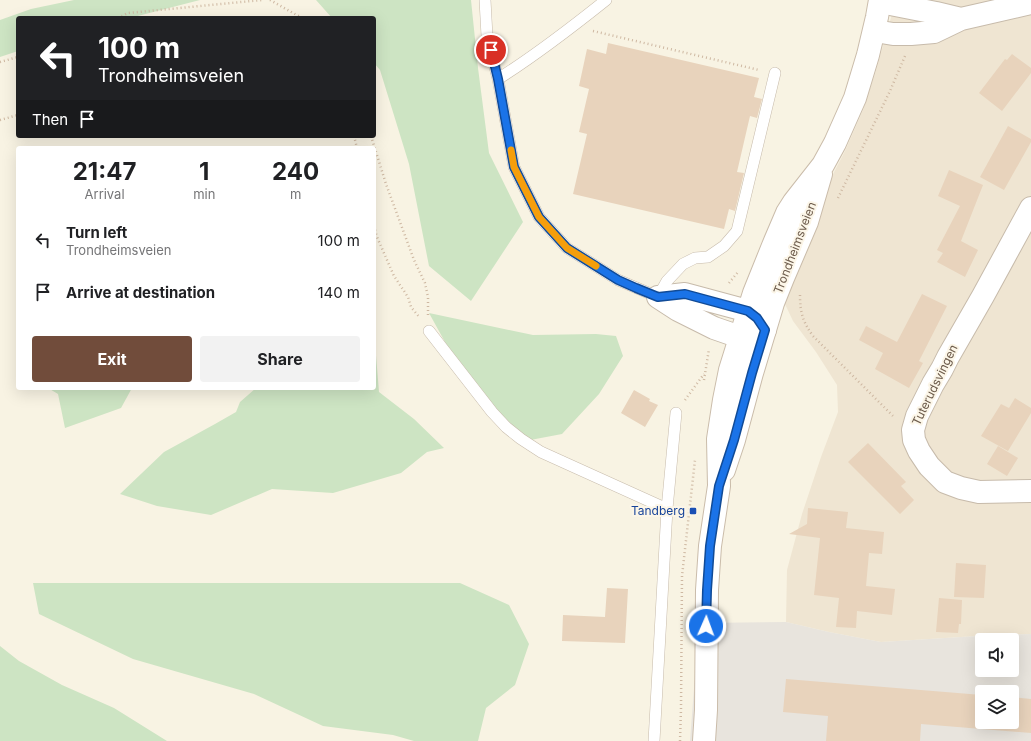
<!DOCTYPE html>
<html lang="en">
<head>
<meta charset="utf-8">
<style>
	:root { --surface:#fff; --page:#f2f2f2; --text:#202124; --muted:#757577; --accent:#714c3b }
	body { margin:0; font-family:Inter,sans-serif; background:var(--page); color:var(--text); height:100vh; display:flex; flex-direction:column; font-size:15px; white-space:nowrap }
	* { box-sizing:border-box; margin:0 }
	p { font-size:13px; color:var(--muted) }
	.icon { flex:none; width:22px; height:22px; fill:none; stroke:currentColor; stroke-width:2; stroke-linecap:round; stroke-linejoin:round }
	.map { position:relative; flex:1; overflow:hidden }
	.drawer { position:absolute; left:16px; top:146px; width:360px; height:244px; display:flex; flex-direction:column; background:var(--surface); border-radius:4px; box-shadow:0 4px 16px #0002 }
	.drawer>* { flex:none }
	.top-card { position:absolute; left:16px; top:16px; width:360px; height:122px; border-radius:4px; box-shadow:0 4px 16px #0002; background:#202124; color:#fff; overflow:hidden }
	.buttons { position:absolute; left:975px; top:633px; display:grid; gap:8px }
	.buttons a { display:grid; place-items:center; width:44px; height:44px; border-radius:4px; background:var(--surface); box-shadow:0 4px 16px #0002; font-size:20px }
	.pin { position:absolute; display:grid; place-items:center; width:34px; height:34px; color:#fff; margin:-17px; border:2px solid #fff; border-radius:50%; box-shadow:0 1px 4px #0007 }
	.me { position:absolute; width:44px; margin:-22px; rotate:2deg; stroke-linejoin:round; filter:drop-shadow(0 0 3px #0008) }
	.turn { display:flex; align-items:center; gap:14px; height:84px; padding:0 16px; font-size:18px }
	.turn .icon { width:52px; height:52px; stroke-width:2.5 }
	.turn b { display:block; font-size:28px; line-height:34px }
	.then { display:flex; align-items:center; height:38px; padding:0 16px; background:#0003; gap:8px; font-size:15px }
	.eta { display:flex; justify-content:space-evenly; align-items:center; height:68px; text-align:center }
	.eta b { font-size:24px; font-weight:700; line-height:28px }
	.cta { display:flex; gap:8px; margin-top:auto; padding:8px 16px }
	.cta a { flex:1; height:46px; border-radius:4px; background:var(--accent); color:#fff; font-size:16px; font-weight:700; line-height:46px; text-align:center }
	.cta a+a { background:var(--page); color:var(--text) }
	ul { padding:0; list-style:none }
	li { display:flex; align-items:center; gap:12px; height:52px; padding:0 16px }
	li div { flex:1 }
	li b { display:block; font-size:15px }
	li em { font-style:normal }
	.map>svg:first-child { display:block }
</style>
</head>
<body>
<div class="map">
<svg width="1031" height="741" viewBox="0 0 1031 741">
	<rect width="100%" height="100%" fill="#f8f3e3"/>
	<!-- residential -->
	<path fill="#efe5d2" d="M 896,0 L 1031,0 L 1031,634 L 993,635 L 881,642 L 829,632 L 786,622 L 787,570 L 802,514 L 821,457 L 838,412 L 837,385 L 816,352 L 793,321 L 777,287 L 783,271 L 845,151 L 863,110 L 875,74 Z"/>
	<!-- industrial -->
	<path fill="#e8e4dd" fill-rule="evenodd" d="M 786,622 L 829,632 L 881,642 L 993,635 L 1031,634 L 1031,741 L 690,741 L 699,623 ZM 982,640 L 1012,640 L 1012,670 L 982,670 ZM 982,692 L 1012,692 L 1012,722 L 982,722 Z"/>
	<!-- green -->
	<path fill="#cde4c3" d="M 74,0 L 200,0 L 130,18 L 18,18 L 18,51 L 0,57 L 0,20 L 31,9 Z
		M 316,0 L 471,0 L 478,68 L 489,153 L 523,222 L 471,301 L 429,266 L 409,164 L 380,70 L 374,63 L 374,18 L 332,18 Z
		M 429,313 L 533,335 L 596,334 L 616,336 L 623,356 L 599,394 L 562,434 L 525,441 L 461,371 Z
		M 374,331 L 379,392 L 414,419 L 444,448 L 427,452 L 401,473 L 333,493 L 272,489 L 211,515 L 157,506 L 120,494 L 164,452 L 215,424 L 236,412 L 240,402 L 256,388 L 374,388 Z
		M 48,388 L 132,388 L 121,408 L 65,428 L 58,394 Z
		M 33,583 L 460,583 L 509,605 L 529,644 L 515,685 L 486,708 L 478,741 L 414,741 L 393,735 L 323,726 L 254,694 L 133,659 L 39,614 Z
		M 0,646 L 19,661 L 62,685 L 114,708 L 167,741 L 0,741 Z"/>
	<!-- building -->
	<path fill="#e8d3bc" d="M 608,43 L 759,78 L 754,97 L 762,99 L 757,118 L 750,116 L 737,172 L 744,173 L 735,211 L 729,209 L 724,229 L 573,194 L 587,134 L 579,132 L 589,89 L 579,86 L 587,49 L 606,54 Z
		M 1012,54 L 1031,68 L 1031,73 L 1002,111 L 979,93 L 1005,59 L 1007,60 Z
		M 1008,126 L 1031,139 L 1031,142 L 1004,190 L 980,177 Z
		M 949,170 L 983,185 L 961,241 L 978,250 L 965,277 L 937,262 L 943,253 L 937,250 L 960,206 L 938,196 Z
		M 922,294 L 947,306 L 919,361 L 923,363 L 909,388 L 875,369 L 883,353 L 859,340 L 866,326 L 897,342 Z
		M 634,390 L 650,399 L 649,401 L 658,405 L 645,427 L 621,413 Z
		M 1015,398 L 1031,408 L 1031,413 L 1008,451 L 981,436 L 1001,404 L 1009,408 Z
		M 868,443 L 906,482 L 901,486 L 914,500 L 900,514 L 848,462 Z
		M 998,446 L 1018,458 L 1007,476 L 987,464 Z
		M 808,508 L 848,512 L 846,528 L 884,532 L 882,554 L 869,553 L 866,586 L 895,589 L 892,615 L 857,611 L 856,628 L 836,627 L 839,598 L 814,595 L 820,538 L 789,534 L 807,524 Z
		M 956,563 L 986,565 L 984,598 L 954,597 Z
		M 607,588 L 628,589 L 625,643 L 562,641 L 563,615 L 605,617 Z
		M 939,598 L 962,600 L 961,624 L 959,624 L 958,633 L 936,632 Z
		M 786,679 L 982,695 L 982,722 L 1012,722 L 1012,697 L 1031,699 L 1031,733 L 921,724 L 920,741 L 826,741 L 828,716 L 783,712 Z"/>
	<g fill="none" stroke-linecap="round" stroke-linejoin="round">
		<defs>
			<path id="lane" d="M 485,0 L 487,36 L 498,79 L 514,167 L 539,217 L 567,248 L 618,280 L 658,297 L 667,281 L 683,264 L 695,258 L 708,257 L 724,246 L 737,231 L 775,73
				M 498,79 C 536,55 571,28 606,0
				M 429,331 L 492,412 L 506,427 L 521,439 L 541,452 L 667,509
				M 654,741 L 667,509 L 676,413"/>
			<path id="street" d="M 880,2 L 936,13 L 961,19
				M 875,31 L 893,34 L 911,34 L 934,32 L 961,19 L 1031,3
				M 1031,208 L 983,296 L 948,357 L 942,369 L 933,384 L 917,416 L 913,430 L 914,440 L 919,451 L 929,466 L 945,482 L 961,488 L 979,492 L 1031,491
				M 685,294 L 748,311 L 757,318 L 765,330 L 751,335 L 740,337 L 714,328 L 678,310 L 658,297 Z"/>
			<path id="secondary" d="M 724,470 L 734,440 L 752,373 L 773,303 L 783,278 L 807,222 L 821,174
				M 704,741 L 706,710 L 707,590 L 710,546 L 719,486 L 718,439 L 724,400 L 730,370 L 754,293 L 775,241 L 787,213 L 794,202 L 823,165 L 835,143 L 855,98 L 868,55 L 877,17 L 880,0"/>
		</defs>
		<!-- lane casing -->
		<use href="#lane" stroke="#c7bbab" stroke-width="12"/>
		<!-- street casing -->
		<use href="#street" stroke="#c7bbab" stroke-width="24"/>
		<!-- secondary casing -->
		<use href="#secondary" stroke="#cabcaa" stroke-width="24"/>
		<!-- path -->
		<path stroke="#ceb8a2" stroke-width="2.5" stroke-dasharray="1 3" stroke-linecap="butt" d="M 270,0 L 302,18
			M 118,18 L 128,13 L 262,0
			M 593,31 L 759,70
			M 0,62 L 18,57
			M 0,120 L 18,115
			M 354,136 L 357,148
			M 371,136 L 386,184 L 414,260 L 425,283 L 428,297 L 428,315
			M 838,198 L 890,91 L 905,56
			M 374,226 L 377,237 L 394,276 L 408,297 L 411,307 L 420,318
			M 729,283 L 738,272
			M 800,295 C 800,313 803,322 813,336 L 895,418
			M 704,380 L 709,349
			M 685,400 L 704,374
			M 680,741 L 681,709 L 682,576 L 695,460"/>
		<!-- lane -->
		<use href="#lane" stroke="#fff" stroke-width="11"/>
		<!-- street -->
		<use href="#street" stroke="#fff" stroke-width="22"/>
		<!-- secondary -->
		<use href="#secondary" stroke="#fff" stroke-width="22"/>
	</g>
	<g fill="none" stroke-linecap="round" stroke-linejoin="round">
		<defs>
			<path id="route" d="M 491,50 L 498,79 L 514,167 L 539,217 L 567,248 L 618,280 L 636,288 L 658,297 L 685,294 L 748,311 L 757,318 L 765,330 L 752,373 L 734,440 L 719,486 L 710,546 L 707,590 L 706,626"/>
		</defs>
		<!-- route casing -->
		<use href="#route" stroke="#114b97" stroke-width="10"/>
		<!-- route -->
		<use href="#route" stroke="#1a73e8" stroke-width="7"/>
		<!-- slow -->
		<path stroke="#f59e0b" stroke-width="7" d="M 511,150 L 514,167 L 539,217 L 567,248 L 596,266"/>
	</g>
	<!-- markers -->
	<rect fill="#1a4fb4" stroke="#fcf6e8" stroke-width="1.5" x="689" y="507" width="8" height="8" rx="2"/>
	<g text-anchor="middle" stroke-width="4" stroke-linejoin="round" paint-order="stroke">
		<!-- street labels -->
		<g font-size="12" fill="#6d5c4c" stroke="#fcf6e8">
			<text transform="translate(795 248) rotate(-69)" y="4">Trondheimsveien</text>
			<text transform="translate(935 385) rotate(-64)" y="4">Tuterudsvingen</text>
		</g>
		<!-- transit labels -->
		<g font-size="12" fill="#164399" stroke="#fcf6e8" text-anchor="end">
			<text x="685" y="515">Tandberg</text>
		</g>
	</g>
</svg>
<div class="buttons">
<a><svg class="icon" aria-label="sound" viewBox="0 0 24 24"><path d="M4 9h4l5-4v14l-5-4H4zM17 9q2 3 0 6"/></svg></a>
<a><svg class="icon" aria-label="layers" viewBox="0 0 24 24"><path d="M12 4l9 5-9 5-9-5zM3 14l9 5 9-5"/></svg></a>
</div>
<div class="pin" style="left:491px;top:50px;background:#d93025"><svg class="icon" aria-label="arrive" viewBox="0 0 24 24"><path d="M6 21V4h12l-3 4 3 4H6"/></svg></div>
<svg class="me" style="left:706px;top:626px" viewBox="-20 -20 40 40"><circle r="17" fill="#1a73e8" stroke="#fff" stroke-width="3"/><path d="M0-11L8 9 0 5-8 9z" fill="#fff"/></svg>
<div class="top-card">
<div class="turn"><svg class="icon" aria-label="left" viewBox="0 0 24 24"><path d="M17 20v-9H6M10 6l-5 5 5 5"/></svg><div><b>100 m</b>Trondheimsveien</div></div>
<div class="then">Then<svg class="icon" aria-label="arrive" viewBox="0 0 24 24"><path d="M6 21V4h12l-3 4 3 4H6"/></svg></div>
</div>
<section class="drawer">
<div class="eta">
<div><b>21:47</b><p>Arrival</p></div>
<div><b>1</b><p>min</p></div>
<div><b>240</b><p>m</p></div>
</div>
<ul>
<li><svg class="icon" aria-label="left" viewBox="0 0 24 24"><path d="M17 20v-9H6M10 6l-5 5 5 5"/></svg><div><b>Turn left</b><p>Trondheimsveien</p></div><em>100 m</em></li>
<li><svg class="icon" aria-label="arrive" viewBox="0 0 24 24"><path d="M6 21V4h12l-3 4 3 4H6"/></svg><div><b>Arrive at destination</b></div><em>140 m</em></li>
</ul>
<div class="cta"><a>Exit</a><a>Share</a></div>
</section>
</div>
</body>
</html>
